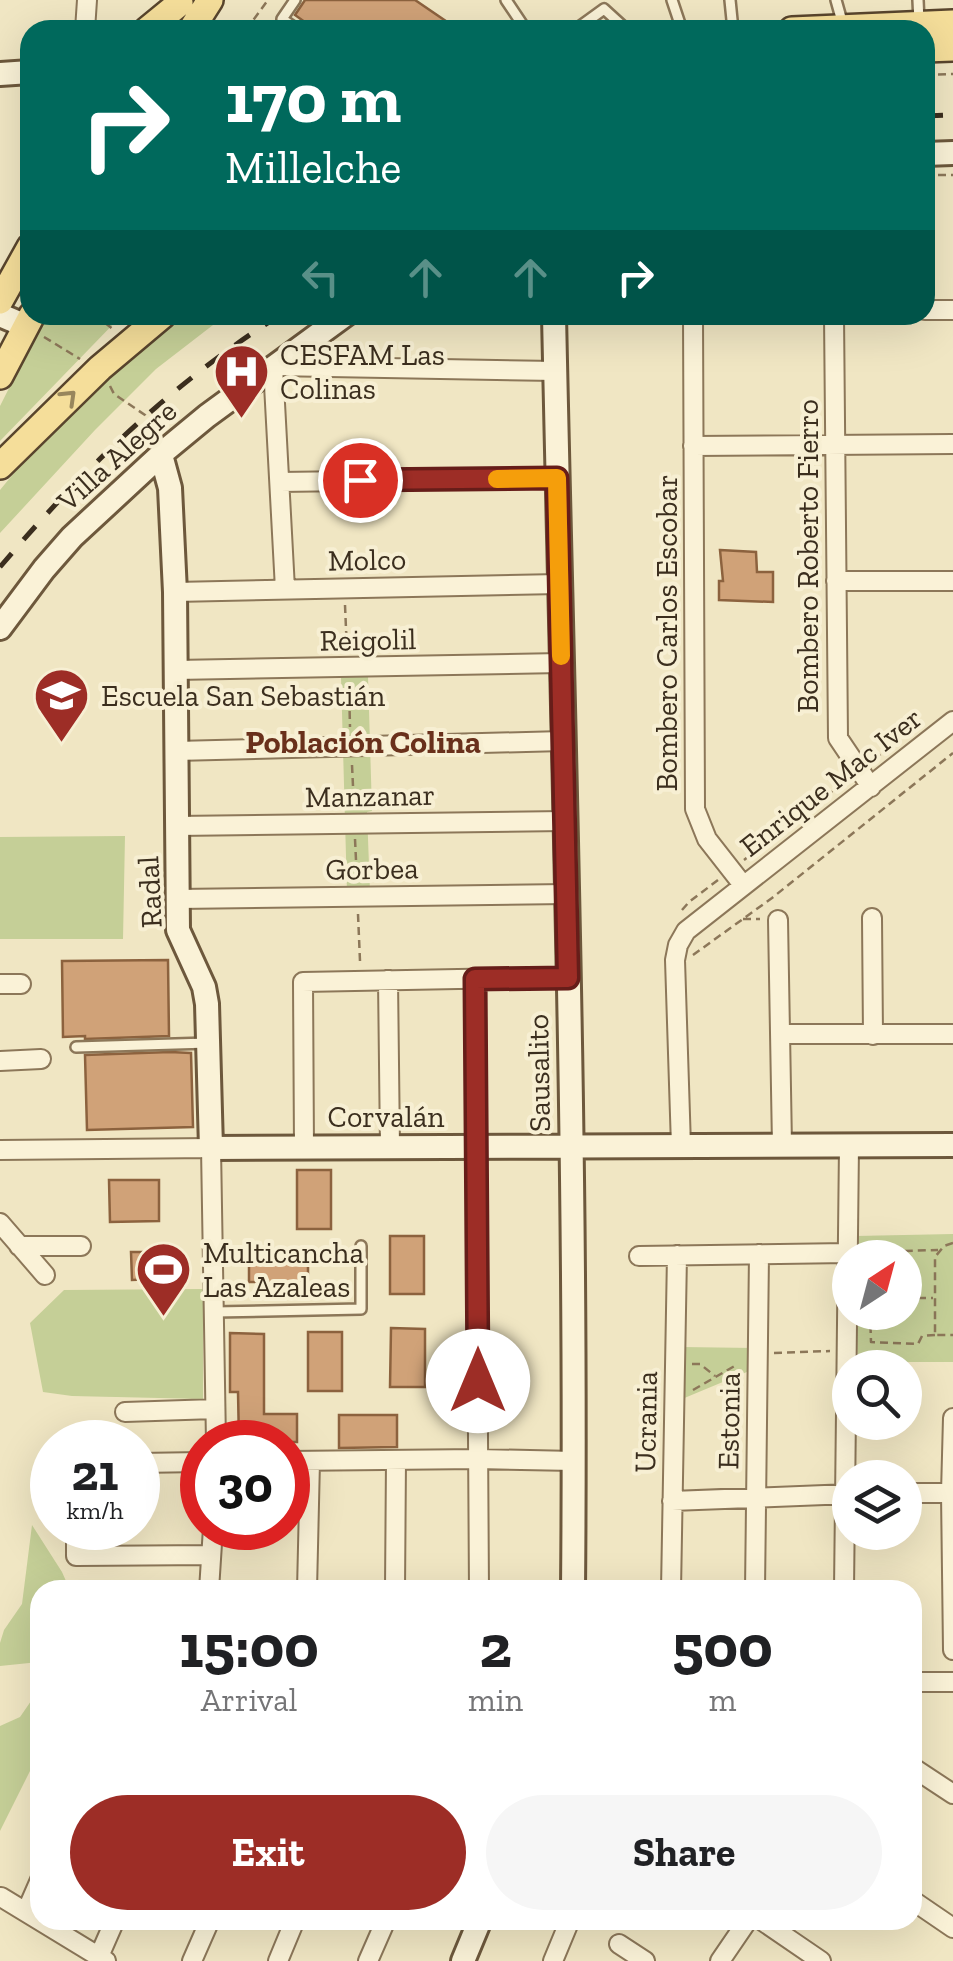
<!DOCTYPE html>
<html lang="en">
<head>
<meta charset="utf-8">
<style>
	:root { --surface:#fff; --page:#f6f6f6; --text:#202124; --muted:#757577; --accent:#9d2d26 }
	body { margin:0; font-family:"Zilla Slab",serif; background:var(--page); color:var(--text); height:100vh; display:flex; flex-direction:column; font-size:38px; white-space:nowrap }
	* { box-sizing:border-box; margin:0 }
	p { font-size:32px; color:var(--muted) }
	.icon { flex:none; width:55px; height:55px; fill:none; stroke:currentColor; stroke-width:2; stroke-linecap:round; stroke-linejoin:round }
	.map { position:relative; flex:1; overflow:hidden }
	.side { position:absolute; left:30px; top:1580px; width:892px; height:350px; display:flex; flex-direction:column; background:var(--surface); border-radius:30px; box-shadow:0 10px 40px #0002 }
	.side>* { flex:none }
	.guide { position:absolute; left:20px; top:20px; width:915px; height:305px; border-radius:30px; box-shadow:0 10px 40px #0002; background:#00695c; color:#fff; overflow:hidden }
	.needle { width:65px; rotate:36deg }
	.tools { position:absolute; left:832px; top:1240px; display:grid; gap:20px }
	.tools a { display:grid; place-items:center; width:90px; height:90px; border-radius:50%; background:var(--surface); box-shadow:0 10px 40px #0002; font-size:50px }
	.speed { position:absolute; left:30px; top:1420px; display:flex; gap:20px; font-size:50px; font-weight:700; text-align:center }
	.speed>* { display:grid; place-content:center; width:130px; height:130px; border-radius:50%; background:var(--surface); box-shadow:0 10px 40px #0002; line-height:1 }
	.speed small { font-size:25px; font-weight:400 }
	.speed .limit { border:15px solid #d22; background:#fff; color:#111 }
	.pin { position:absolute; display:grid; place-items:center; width:85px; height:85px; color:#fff; margin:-42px; border:5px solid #fff; border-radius:50%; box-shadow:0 2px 10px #0007 }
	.me { position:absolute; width:110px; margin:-55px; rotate:0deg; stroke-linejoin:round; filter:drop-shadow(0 0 8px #0008) }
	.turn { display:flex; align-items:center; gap:35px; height:210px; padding:0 40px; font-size:45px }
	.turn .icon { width:130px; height:130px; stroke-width:2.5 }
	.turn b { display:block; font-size:70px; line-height:85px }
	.lanes { display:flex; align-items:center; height:95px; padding:0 40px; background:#0003; justify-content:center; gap:50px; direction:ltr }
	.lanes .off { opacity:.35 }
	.eta { display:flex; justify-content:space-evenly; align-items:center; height:170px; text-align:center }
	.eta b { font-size:60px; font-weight:700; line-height:70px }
	.action { display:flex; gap:20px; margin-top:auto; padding:20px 40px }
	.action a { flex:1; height:115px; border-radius:60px; background:var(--accent); color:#fff; font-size:40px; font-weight:700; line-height:115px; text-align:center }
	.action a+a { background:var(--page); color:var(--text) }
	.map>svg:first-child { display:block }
</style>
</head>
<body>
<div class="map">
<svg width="953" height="1961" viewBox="0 0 953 1961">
	<rect width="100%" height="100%" fill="#f0e6c3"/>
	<!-- green -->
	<path fill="#c5cf97" d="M 46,315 L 122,315 L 0,441 L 0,406 Z
		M 186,315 L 226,315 L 156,369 L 95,430 L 0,533 L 0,490 L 19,467 L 140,347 Z
		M 368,676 L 372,811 L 367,812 L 370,892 L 347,892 L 341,677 Z
		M 125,836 L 123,939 L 0,939 L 0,837 Z
		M 953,1234 L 953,1362 L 858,1362 L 857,1313 L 905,1312 L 905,1258 L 856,1257 L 856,1236 Z
		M 203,1289 L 203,1399 L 72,1396 L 43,1392 L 30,1323 L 64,1290 Z
		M 682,1347 L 754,1348 L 754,1369 L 682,1399 Z
		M 32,1525 L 62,1572 L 70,1590 L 40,1590 L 40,1668 L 39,1662 L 0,1666 L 0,1643 L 4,1630 L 22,1604 Z
		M 40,1688 L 40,1751 L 0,1831 L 0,1726 L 20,1717 Z"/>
	<!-- building -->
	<path fill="#d0a278" stroke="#8c623e" stroke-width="2.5" d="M 305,0 L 415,0 L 459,30 L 316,30 L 295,15 Z
		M 720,550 L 756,552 L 757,572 L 773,572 L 773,602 L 719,600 L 719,581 L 723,581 Z
		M 168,960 L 169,1036 L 85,1039 L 85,1036 L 63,1037 L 62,961 Z
		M 170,1052 L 191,1053 L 193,1127 L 87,1130 L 85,1055 Z
		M 297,1170 L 331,1170 L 331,1229 L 297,1229 Z
		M 109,1180 L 159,1180 L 159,1221 L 110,1222 Z
		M 390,1236 L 424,1236 L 424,1294 L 390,1294 Z
		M 249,1249 L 308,1249 L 308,1282 L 249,1282 Z
		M 131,1252 L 178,1252 L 178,1278 L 132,1280 Z
		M 391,1328 L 425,1329 L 425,1387 L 390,1387 Z
		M 308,1332 L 342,1332 L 342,1391 L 308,1391 Z
		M 230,1333 L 264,1334 L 264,1414 L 297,1414 L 297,1442 L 239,1442 L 238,1392 L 230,1392 Z
		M 339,1415 L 397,1415 L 397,1447 L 339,1448 Z"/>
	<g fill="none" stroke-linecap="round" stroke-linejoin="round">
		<defs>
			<path id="lane" d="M 295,0 L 282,19 L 298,30
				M 506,0 L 526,30
				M 672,0 L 682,30
				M 730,0 L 733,30
				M 836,0 L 843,25
				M 918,0 L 919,22
				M 575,30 L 604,9 L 627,30
				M 76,1047 L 208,1043
				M 214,1312 L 361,1309 L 361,1246"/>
			<path id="street" d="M 85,30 L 87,0
				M 925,310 L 953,310
				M 693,315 L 695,809 L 707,839 L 743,885
				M 834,315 L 838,738 L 871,787
				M 693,446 L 953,444
				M 280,482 L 557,478
				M 836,581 L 953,581
				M 285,589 L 273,366 L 555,371
				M 175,592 L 559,584
				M 176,670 L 561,663
				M 176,751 L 563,741
				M 177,826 L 564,821
				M 178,899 L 566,894
				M 872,918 L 873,1035
				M 778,920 L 782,1145
				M 475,979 L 479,1590
				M 388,980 L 390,1147
				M 0,984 L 21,984
				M 781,1034 L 953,1034
				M 0,1061 L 41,1059
				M 681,1146 L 675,960 L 678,945 L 686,931 L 953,721
				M 304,1147 L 303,982 L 567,977
				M 0,1150 L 211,1148 L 216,1442
				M 0,1223 L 45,1275
				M 19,1246 L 81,1246
				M 639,1256 L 848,1253
				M 125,1412 L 215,1409
				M 953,1418 L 951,1493 L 953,1650
				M 288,1461 L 478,1459 L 574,1461
				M 138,1463 L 202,1462
				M 905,1493 L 953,1493
				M 672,1501 L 850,1494
				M 76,1528 L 76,1556 L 211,1555
				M 209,1590 L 213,1528
				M 307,1590 L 310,1461
				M 395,1590 L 396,1460
				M 671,1590 L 677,1255
				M 755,1590 L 759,1254
				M 844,1590 L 849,1146
				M 912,1682 L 953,1682
				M 912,1767 L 953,1794
				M 1,1897 L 106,1961
				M 912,1900 L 953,1928
				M 26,1912 L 40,1880
				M 761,1920 L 821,1961
				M 619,1944 L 645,1961
				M 97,1961 L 115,1920
				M 192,1961 L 210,1920
				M 278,1961 L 295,1920
				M 368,1961 L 386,1920
				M 553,1961 L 570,1920
				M 720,1961 L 748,1920"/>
			<path id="secondary" d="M 0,74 L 30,72
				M 925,154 L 953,153
				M 0,315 L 26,326
				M 554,315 C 563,740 577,1165 573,1590
				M 161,455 L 170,488 L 175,592 L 178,930 L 204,987 L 207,1004 L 211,1148 L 953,1145
				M 0,628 L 44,569 L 72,537 L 167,449 L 207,416 L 345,315
				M 463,1961 L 480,1920"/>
			<path id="primary" d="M 147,30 L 180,3
				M 191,30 L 210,0
				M 792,30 L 953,23
				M 925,49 L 953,48
				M 0,301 L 30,247
				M 0,376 L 32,315
				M 0,466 L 100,368 L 163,315"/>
		</defs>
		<!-- lane casing -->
		<use href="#lane" stroke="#8c7759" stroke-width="14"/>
		<!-- street casing -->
		<use href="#street" stroke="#8c7759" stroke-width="22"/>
		<!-- secondary casing -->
		<use href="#secondary" stroke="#6d583c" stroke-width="28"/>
		<!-- primary casing -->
		<use href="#primary" stroke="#59452d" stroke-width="30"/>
		<!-- path -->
		<path stroke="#8c7759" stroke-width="2.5" stroke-dasharray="8 5" stroke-linecap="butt" d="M 246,30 L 268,0
			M 925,75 L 953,74
			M 925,175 L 953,175
			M 95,315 L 114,330
			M 44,337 L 80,359
			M 110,386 L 114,394 L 145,415 L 156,433
			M 345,605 L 347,652
			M 349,685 L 350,727
			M 874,759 L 888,749
			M 352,765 L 354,807
			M 355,839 L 357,881
			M 744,860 L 844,782
			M 682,910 L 689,902 L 718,880
			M 358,914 L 360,961
			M 743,919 L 760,919
			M 693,955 L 772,898 L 953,753
			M 953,1243 L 944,1246 L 935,1257 L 935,1335 L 953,1335
			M 866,1247 L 904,1251 L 938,1250
			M 905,1298 L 933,1298
			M 870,1312 L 871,1342 L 918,1344 L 922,1336 L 935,1335
			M 774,1353 L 830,1351
			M 692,1364 L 700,1364 L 715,1376
			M 693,1390 L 738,1364"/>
		<!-- lane -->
		<use href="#lane" stroke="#faf2d7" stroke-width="9"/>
		<!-- street -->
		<use href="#street" stroke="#faf2d7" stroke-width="18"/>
		<!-- secondary -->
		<use href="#secondary" stroke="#faf2d7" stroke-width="22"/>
		<!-- primary -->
		<use href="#primary" stroke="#f5de9a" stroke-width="25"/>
		<!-- rail -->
		<path stroke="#3b2e1e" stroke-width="5" stroke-dasharray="18 18" stroke-linecap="butt" d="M 925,116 L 953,115
			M 0,567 C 83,469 171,384 280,315"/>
	</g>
	<!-- one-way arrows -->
	<defs><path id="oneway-chevron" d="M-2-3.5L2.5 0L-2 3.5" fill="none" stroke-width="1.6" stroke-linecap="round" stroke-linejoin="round" transform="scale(2.5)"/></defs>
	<use stroke="#98865c" href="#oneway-chevron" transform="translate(69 397) rotate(-44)"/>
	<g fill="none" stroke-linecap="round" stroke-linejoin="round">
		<defs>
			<path id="route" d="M 360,480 L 557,478 L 568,978 L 475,979 L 478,1381"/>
		</defs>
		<!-- route casing -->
		<use href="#route" stroke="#661d19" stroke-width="25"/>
		<!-- route -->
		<use href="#route" stroke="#9d2d26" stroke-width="18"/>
		<!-- slow -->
		<path stroke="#f59e0b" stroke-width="18" d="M 497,479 L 557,478 L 561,656"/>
	</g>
	<!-- icons -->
	<defs>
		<symbol id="hospital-pin" viewBox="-11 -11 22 30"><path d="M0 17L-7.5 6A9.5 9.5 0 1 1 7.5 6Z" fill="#9d2d26" stroke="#f7efd3"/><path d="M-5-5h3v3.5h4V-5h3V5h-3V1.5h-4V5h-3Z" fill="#fff"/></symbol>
		<symbol id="school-pin" viewBox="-11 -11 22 30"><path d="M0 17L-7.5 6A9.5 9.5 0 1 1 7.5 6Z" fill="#9d2d26" stroke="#f7efd3"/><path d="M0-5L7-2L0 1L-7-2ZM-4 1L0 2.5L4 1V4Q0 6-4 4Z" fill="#fff"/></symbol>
		<symbol id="stadium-pin" viewBox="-11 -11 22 30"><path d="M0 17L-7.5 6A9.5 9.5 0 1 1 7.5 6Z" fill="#9d2d26" stroke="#f7efd3"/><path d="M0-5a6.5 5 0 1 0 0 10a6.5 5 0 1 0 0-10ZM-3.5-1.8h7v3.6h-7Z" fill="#fff"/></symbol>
	</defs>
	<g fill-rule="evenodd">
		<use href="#hospital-pin" x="210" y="340" width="63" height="86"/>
		<use href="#school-pin" x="30" y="664" width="63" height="86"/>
		<use href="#stadium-pin" x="132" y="1238" width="63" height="86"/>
	</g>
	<g text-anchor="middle" stroke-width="8" stroke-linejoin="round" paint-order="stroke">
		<!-- poi labels -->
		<g font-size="30" fill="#3b2e1e" stroke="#f7efd3" text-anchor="start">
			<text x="280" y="365">CESFAM Las<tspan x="280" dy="34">Colinas</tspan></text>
			<text x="101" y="706">Escuela San Sebastián</text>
			<text x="203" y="1263">Multicancha<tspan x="203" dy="34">Las Azaleas</tspan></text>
		</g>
		<!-- street labels -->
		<g font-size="30" fill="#3b2e1e" stroke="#f7efd3">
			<text transform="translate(117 456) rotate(-42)" y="10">Villa Alegre</text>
			<text transform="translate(808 556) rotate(-90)" y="10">Bombero Roberto Fierro</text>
			<text transform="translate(367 560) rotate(-1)" y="10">Molco</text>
			<text transform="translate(667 633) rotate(-90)" y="10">Bombero Carlos Escobar</text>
			<text transform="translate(368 640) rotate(-1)" y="10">Reigolil</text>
			<text transform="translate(831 782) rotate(-38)" y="10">Enrique Mac Iver</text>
			<text transform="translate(370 796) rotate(-1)" y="10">Manzanar</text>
			<text transform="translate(372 869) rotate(-1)" y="10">Gorbea</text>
			<text transform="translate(150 892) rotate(-93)" y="10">Radal</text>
			<text transform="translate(539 1073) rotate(-91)" y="10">Sausalito</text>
			<text x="386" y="1127">Corvalán</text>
			<text transform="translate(729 1421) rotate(-89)" y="10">Estonia</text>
			<text transform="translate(646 1422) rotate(-89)" y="10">Ucrania</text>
		</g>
		<!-- neighbourhood labels -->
		<g font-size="32" font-weight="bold" fill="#69301b" stroke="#f7efd3">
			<text x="363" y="753">Población Colina</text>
		</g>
	</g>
</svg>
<div class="tools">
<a><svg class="needle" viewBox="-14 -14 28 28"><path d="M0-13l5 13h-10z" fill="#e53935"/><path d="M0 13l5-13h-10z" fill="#757577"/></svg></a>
<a><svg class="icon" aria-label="search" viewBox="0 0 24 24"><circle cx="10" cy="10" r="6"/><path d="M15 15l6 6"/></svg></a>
<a><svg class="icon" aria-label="layers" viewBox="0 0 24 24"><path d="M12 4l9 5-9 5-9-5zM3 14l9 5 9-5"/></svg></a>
</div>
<div class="speed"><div>21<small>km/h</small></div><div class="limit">30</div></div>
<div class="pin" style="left:360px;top:480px;background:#d93025"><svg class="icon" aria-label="arrive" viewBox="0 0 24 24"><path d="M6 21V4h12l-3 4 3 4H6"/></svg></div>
<svg class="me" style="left:478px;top:1381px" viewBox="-20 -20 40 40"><circle r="19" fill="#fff"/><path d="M0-13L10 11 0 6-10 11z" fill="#9d2d26"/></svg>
<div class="guide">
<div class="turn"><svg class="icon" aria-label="right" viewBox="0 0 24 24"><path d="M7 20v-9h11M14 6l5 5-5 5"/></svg><div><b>170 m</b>Millelche</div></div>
<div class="lanes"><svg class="icon off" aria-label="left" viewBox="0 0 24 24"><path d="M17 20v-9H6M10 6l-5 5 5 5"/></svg><svg class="icon off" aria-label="ahead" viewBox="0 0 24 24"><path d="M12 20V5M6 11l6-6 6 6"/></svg><svg class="icon off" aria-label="ahead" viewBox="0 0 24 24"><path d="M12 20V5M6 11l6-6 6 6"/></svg><svg class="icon" aria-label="right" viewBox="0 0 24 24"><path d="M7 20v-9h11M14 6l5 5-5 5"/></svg></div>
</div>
<section class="side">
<div class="eta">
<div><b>15:00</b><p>Arrival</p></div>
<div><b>2</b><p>min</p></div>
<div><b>500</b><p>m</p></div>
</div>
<div class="action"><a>Exit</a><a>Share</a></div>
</section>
</div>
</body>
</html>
